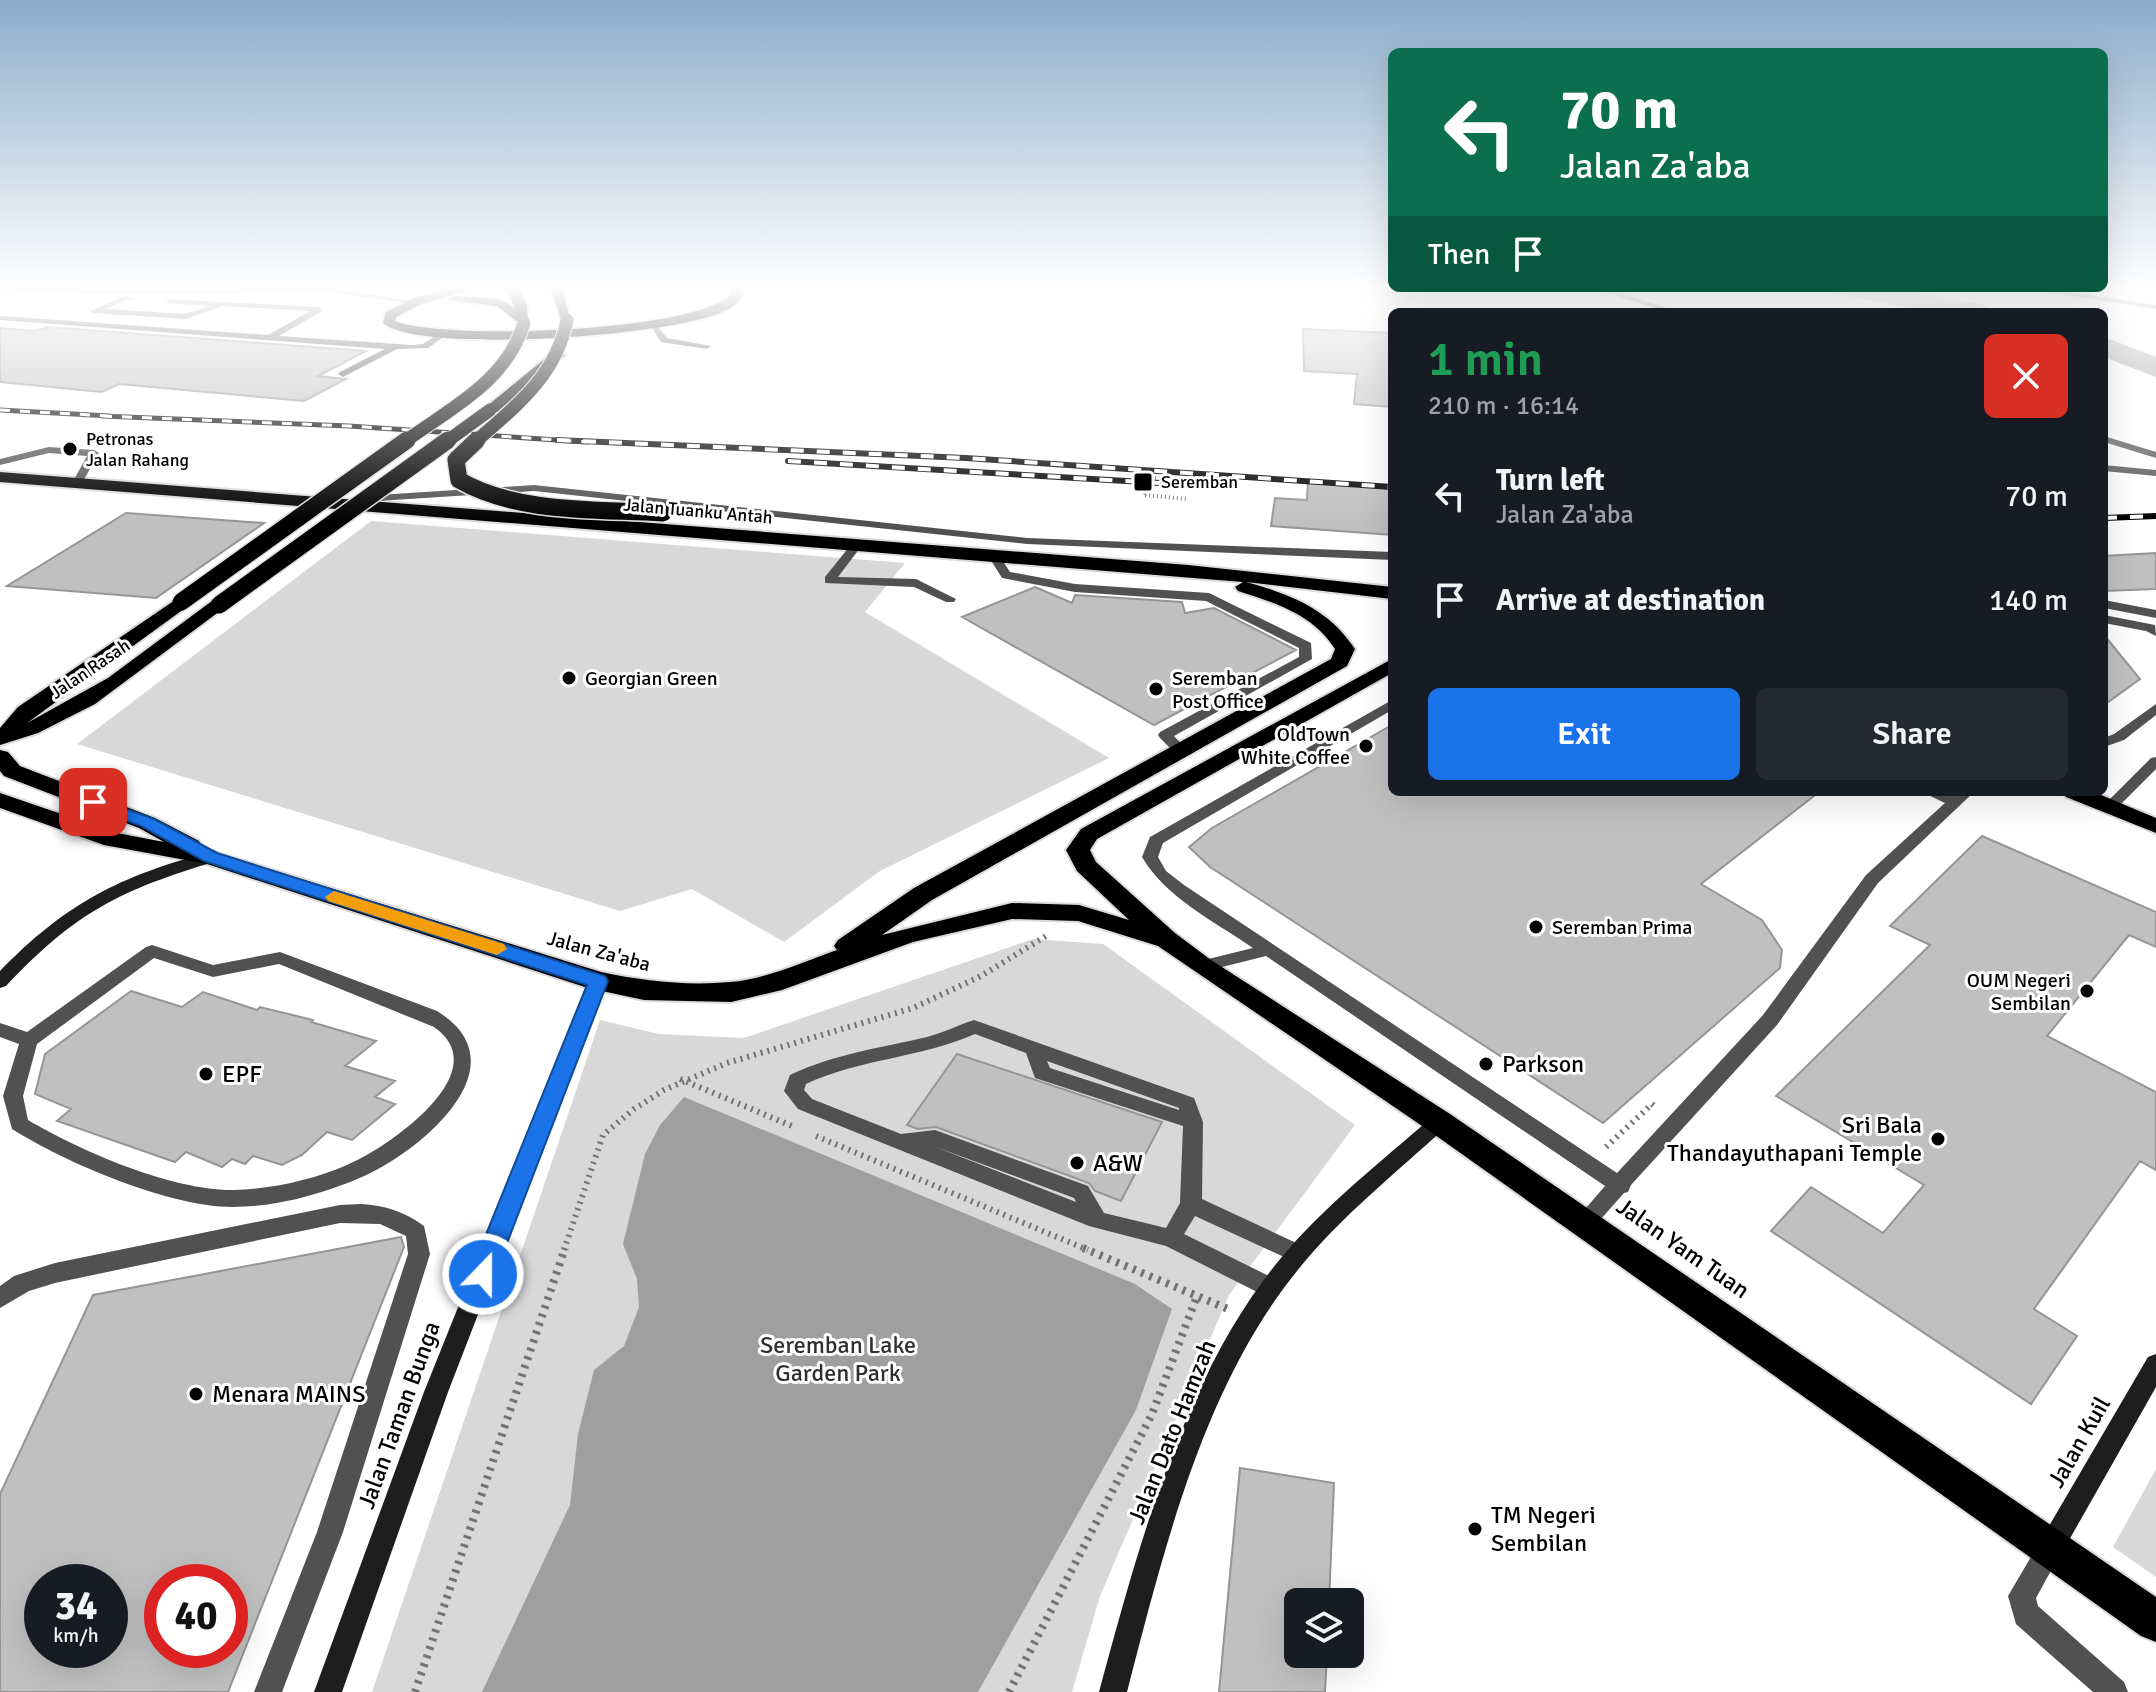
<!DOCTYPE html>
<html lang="en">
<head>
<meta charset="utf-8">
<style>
	:root { --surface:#171b24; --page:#242831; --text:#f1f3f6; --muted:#9ea1a6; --accent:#1a73e8 }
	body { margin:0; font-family:Signika,sans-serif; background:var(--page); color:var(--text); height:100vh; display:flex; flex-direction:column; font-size:30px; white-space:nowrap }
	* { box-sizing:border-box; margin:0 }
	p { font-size:26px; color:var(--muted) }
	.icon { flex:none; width:44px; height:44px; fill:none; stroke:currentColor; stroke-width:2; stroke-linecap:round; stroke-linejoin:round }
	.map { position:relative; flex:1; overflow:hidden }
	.sheet { position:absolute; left:1388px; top:308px; width:720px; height:488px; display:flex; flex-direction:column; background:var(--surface); border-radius:12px; box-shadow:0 8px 32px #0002 }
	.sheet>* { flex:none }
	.banner { position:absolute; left:1388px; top:48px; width:720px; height:244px; border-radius:12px; box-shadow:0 8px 32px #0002; background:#0b6e4f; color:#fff; overflow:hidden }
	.controls { position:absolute; left:1284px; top:1588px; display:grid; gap:16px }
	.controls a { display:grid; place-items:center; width:80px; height:80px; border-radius:12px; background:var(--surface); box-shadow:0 8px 32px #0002; font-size:40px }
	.speed { position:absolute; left:24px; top:1564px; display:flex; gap:16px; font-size:40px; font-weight:700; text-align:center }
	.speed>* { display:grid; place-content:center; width:104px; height:104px; border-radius:50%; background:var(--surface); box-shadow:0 8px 32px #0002; line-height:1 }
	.speed small { font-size:20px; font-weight:400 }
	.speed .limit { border:12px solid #d22; background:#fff; color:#111 }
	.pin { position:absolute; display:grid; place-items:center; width:68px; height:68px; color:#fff; margin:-34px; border-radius:16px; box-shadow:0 4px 12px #0006 }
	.me { position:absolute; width:88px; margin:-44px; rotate:22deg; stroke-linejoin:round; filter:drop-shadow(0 0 6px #0008) }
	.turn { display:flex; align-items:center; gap:28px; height:168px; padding:0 40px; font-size:36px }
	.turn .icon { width:104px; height:104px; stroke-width:2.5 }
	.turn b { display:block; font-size:56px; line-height:68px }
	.then { display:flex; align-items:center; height:76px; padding:0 40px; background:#0003; gap:16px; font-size:30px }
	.round { display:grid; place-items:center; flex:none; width:84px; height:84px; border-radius:12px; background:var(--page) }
	.summary { display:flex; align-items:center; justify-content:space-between; height:136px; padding:0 40px }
	h1 { font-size:48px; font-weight:600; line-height:60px; color:#1e9e55 }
	.cta { display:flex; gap:16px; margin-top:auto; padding:16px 40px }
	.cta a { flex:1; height:92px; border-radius:12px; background:var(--accent); color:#fff; font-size:32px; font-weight:600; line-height:92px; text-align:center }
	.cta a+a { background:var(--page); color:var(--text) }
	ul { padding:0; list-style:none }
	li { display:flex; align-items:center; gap:24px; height:104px; padding:0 40px }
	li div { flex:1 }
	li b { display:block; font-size:30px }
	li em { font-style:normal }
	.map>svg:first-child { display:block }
</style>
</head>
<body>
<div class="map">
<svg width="2156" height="1692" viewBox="0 0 2156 1692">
	<rect width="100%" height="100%" fill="#fff"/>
	<!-- green -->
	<path fill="#d8d8d8" d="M 371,521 L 905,563 L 865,612 L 1109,758 L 880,871 L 784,942 L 692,889 L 620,911 L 77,744 Z
		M 1033,939 L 1103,944 L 1355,1125 L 1229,1295 L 1100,1596 L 1072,1692 L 372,1692 L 600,1020 L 659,1034 L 744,1038 Z
		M 2156,1469 L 2156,1577 L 2113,1547 Z"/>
	<!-- water -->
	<path fill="#9f9f9f" d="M 684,1097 L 1135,1284 L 1172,1309 L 1136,1410 L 978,1692 L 482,1692 L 570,1505 L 578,1434 L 594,1370 L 624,1346 L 639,1307 L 637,1279 L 623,1244 L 645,1154 L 660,1125 Z"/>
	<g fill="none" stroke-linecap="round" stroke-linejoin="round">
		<!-- river -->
		<path fill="#9f9f9f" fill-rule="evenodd" d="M 1833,288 L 1892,288 L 1976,303 L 1986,306 L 1990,312 L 1931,312 L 1847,296 L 1837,294 Z
			M 2104,337 L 2156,357 L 2156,377 L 2104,357 Z"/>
	</g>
	<!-- building -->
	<path fill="#c0c0c0" stroke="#959595" stroke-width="2" fill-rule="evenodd" d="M 48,327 L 128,333 L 366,351 L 318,376 L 346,379 L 304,401 L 119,384 L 102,392 L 0,382 L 0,328 L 36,331 Z
		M 1303,329 L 1392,333 L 1392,407 L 1354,404 L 1357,374 L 1304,371 Z
		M 1308,480 L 1392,486 L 1392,535 L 1271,526 L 1275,498 L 1307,500 Z
		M 126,513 L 264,523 L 156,598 L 7,586 Z
		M 2156,553 L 2156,589 L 2104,591 L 2104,556 Z
		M 1035,587 L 1072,603 L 1075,595 L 1182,602 L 1185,613 L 1214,608 L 1296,650 L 1154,725 L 962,617 Z
		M 2104,635 L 2140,679 L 2104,705 Z
		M 1392,725 L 1392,792 L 1819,792 L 1701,884 L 1762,920 L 1782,950 L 1780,968 L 1603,1123 L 1210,867 L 1189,847 L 1212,828 Z
		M 1982,836 L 2156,912 L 2156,947 L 2129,935 L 2047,1036 L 2156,1092 L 2156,1170 L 2140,1161 L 2034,1309 L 2077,1336 L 2031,1404 L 1771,1231 L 1811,1187 L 1883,1233 L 1924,1185 L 1776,1096 L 1930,945 L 1890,926 Z
		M 131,991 L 182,1007 L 203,992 L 257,1010 L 260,1007 L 313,1020 L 311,1022 L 376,1041 L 345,1066 L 395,1081 L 375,1097 L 395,1104 L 352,1140 L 327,1132 L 302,1155 L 282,1165 L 253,1156 L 245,1164 L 232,1159 L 222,1167 L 186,1152 L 175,1162 L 57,1121 L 71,1109 L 35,1094 L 45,1054 Z
		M 957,1054 L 1162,1122 L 1121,1201 L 1095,1191 L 1089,1183 L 936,1127 L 918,1129 L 907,1125 Z
		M 401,1237 L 404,1247 L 228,1692 L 0,1692 L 0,1494 L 93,1295 ZM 42,1582 L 110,1582 L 110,1650 L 42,1650 ZM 162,1582 L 230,1582 L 230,1650 L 162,1650 Z
		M 1240,1468 L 1334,1483 L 1329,1602 L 1298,1602 L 1298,1654 L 1327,1654 L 1325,1692 L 1219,1692 Z"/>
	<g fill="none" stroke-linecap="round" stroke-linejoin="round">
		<defs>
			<path id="highway" d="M 467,284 L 487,284 L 419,305 L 396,317 L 395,321 C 444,341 701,332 732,293 L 730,284 L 742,284 L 744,293 C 741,298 737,304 732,307 C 691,336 421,355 383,323 L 386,312 L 411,299 Z
				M 504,284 L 516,284 L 527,305 L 528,324 L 520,324 L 497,306 L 449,300 L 455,296 L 500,299 L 515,308 Z
				M 549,284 L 561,284 L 571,323 L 561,320 Z
				M 553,352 L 565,355 L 497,412 L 487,412 L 487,406 Z
				M 0,472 L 1188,565 L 1392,587 L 1392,599 L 1246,582 C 1290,594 1329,609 1355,649 L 1347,666 L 932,900 L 882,935 L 1012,903 L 1079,905 L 1129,920 L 1077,871 L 1066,850 L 1081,829 L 1392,659 L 1392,673 L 1097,839 L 1090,850 L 1096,862 L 1175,933 L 1211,960 L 1450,1114 L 2156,1597 L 2156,1642 L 2141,1636 L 1428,1130 L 1158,946 L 1078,921 L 1012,919 L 913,942 L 782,990 L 731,1002 L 644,1000 L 588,988 L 207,864 L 104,845 L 0,808 L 0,793 L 117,833 L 164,842 L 139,828 L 4,776 L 0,771 L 0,750 L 8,752 L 20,766 L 155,818 L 199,841 L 202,848 L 601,972 C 643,981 687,986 730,982 C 766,979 803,962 837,950 L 834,946 L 838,940 L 914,888 L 1331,659 L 1335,649 C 1313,614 1275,603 1238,591 L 1235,587 L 1243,582 L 0,482 Z
				M 181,596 L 190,602 L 188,606 L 27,723 L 108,678 L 212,601 L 219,599 L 228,605 L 95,704 L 38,733 L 0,745 L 0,728 L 18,707 Z
				M 2063,792 L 2094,792 L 2156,818 L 2156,833 L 2066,797 Z"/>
		</defs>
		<!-- highway casing -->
		<use href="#highway" stroke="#dbdbdb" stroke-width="4"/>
		<!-- path-far2 -->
		<path stroke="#737373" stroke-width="4" stroke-dasharray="1 3" stroke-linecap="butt" d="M 1151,478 L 1192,481
			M 1145,495 L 1186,499"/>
		<!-- path-far1 -->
		<path stroke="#737373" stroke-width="6" stroke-dasharray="2 5" stroke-linecap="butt" d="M 680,1079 L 792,1126
			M 816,1136 L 1088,1250
			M 1606,1147 L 1652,1104 L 1657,1108
			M 564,1250 L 603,1135 L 634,1109 L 664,1090 L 727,1063 L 913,1008 L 981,976 L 1046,936"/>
		<!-- path -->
		<path stroke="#737373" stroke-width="8" stroke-dasharray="3 6" stroke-linecap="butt" d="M 1083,1248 L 1228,1309
			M 415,1692 L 565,1248
			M 1009,1692 L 1152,1414 L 1197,1296"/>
		<!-- lane -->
		<path fill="#515151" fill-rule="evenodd" d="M 0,286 L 139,290 L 323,287 L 419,302 L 415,304 L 323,291 L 139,294 L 0,290 Z
			M 1592,288 L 1604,288 L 1680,312 L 1667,312 Z
			M 125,296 L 138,299 L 126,300 L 105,309 L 185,314 L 210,306 L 166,303 L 169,299 L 319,307 L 322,311 L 279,336 L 412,345 L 423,344 L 438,334 L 445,336 L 428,348 L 397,349 L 343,377 L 338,374 L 340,372 L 385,349 L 0,320 L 0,316 L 268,335 L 310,311 L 223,306 L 186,319 L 94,313 L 90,311 Z
			M 648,322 L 654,322 L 667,338 L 711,346 L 707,349 L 661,342 Z
			M 2104,436 L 2156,452 L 2156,458 L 2104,442 Z
			M 49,447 L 94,450 L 99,453 L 82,483 L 77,486 L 72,483 L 87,456 L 49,453 L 0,465 L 0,459 Z
			M 2104,465 L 2156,470 L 2156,476 L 2104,471 Z
			M 534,485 L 1027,538 L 1392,552 L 1392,560 L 1027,544 L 534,491 L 362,502 L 357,499 L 362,496 Z
			M 857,541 L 863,544 L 838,577 L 916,579 L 956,599 L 954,602 L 946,602 L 914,587 L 825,583 L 825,577 L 853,542 Z
			M 993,550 L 997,552 L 1010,572 L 1075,584 L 1209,593 L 1311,643 L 1312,659 L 1174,736 L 1188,751 L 1181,755 L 1176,754 L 1160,738 L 1158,735 L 1160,732 L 1299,657 L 1299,648 L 1206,601 L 1075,592 L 1002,578 L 987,554 Z
			M 2104,600 L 2156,610 L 2156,618 L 2104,608 Z
			M 2104,615 L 2155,625 L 2156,636 L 2146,631 L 2104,623 Z
			M 1392,700 L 1392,710 L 1163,843 L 1158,857 L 1166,871 L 1184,885 L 1617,1173 L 1763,1015 L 1866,875 L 1945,803 L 1922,792 L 1943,792 L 1953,796 L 1957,792 L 1974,792 L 1878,883 L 1777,1025 L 1631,1185 L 1628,1192 L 1624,1193 L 1592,1229 L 1584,1232 L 1576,1229 L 1573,1223 L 1605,1186 L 1266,956 L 1202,972 L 1196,970 L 1193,966 L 1196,962 L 1253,948 C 1214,921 1166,898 1142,857 L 1150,837 Z
			M 2156,704 L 2156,715 L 2124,740 L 2104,747 L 2104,738 L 2114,734 Z
			M 152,945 L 213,965 L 280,952 L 437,1011 C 525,1065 420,1152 362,1177 C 323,1194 276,1207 233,1207 C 169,1207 66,1163 12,1129 L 3,1096 L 19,1044 L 0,1037 L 0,1023 L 27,1032 L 146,947 ZM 154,958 L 213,977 L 279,964 L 434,1027 C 499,1072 386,1149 347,1165 C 312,1180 272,1189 234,1190 C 173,1191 80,1151 28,1120 L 23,1096 L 37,1044 Z
			M 974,1020 L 1194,1098 L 1203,1122 L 1202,1199 L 1305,1247 L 1308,1254 L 1305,1261 L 1297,1263 L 1195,1216 L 1184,1234 L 1279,1281 L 1282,1288 L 1279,1295 L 1271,1298 L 1263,1295 L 1166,1246 L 1089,1226 L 798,1109 L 784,1091 L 790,1075 C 834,1054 880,1048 927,1037 C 943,1033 958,1025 974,1020 ZM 975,1034 L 1026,1053 L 1035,1078 L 1183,1126 L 1180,1203 L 1166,1228 L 1104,1213 L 1088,1186 L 935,1130 L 901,1134 L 812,1099 L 804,1090 L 806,1084 C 859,1059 920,1058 975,1034 ZM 1047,1061 L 1179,1108 L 1179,1110 L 1050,1068 ZM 933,1146 L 1074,1198 L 1076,1202 Z
			M 361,1204 C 385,1205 405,1212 424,1226 L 430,1254 L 343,1532 L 282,1692 L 254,1692 L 317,1532 L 408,1254 L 406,1236 L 380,1224 L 340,1223 L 55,1283 L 29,1291 L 0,1308 L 0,1286 L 14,1276 L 55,1263 L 340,1205 Z
			M 2051,1534 L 2060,1538 L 2064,1547 L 2036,1598 L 2038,1606 L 2124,1682 L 2128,1692 L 2093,1692 L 2016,1624 L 2008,1596 L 2042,1538 Z"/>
		<!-- street -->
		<path fill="#515151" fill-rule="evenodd" d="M 2023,288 L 2043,288 L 2156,305 L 2156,309 Z
			M 2156,757 L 2156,769 L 2115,810 L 2105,810 L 2102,807 L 2151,758 Z"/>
		<!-- secondary -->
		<path fill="#1e1e1e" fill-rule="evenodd" d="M 211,852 L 217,853 L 219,857 L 217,861 C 120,890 76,912 6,986 L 0,988 L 0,971 C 65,904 121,875 211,852 Z
			M 598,975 L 604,977 L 607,981 L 448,1392 L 342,1692 L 314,1692 L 424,1392 L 589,981 L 592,977 Z
			M 1439,1114 L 1446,1117 L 1449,1122 L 1446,1127 C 1395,1174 1340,1217 1297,1271 C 1203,1387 1164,1550 1127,1692 L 1099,1692 C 1138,1548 1184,1374 1281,1258 C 1325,1205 1381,1162 1432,1117 Z
			M 2156,1354 L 2156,1387 L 2060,1556 L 2051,1560 L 2042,1556 L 2038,1547 L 2042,1538 L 2148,1357 Z"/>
		<!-- highway -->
		<use href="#highway" fill="#000" fill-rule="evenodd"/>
		<defs>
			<path id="rail-far1" d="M 0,410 L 110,416
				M 102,416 L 349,426 L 587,442"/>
			<path id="rail" d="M 557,440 L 966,458 L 1392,487
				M 788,461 L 1160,483
				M 2104,518 L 2156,516"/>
		</defs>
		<!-- rail-far1 casing -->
		<use href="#rail-far1" stroke="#000" stroke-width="5"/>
		<!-- rail casing -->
		<use href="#rail" stroke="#000" stroke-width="6"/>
		<!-- rail-far1 -->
		<use href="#rail-far1" stroke="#fff" stroke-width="3" stroke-dasharray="10" stroke-linecap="butt"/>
		<!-- rail -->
		<use href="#rail" stroke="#fff" stroke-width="4" stroke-dasharray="13" stroke-linecap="butt"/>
		<defs>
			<path id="highway-bridge-far1" d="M 404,442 C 451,408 507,381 524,323
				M 446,442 L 490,410
				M 475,442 C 516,406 556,376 567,320"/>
			<path id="highway-bridge" d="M 477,440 L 456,460 L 459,480 C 518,514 597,509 663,513
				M 181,602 L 407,440
				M 219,605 L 448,440"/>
		</defs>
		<!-- highway-bridge-far1 casing -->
		<use href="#highway-bridge-far1" stroke="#dbdbdb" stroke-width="15" stroke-linecap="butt"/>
		<!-- highway-bridge casing -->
		<use href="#highway-bridge" stroke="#dbdbdb" stroke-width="20" stroke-linecap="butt"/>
		<!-- path-bridge -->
		<path stroke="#737373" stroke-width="4" stroke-dasharray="1 3" stroke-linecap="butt" d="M 1145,495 L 1151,478"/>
		<!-- highway-bridge-far1 -->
		<use href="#highway-bridge-far1" stroke="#000" stroke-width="13"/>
		<!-- highway-bridge -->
		<use href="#highway-bridge" stroke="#000" stroke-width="17"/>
	</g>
	<!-- sky -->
	<linearGradient id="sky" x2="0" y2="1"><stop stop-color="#8baccb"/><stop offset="0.55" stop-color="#fff"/><stop offset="1" stop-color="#fff" stop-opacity="0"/></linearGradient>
	<rect width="2156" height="521" fill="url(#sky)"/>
	<!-- route -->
	<path fill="#1a73e8" stroke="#114b97" stroke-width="2" d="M 93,797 L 154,819 L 217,853 L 605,976 L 608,981 L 492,1282 L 483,1285 L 474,1282 L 470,1274 L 587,985 L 204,861 L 141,826 L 87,806 L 87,798 Z"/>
	<!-- slow -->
	<path fill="#f59e0b" d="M 334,891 L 504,944 L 507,949 L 497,955 L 328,901 L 325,897 Z"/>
	<!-- markers -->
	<g fill="#000" stroke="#fff" stroke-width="3">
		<circle cx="70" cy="449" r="8"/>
		<rect x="1133" y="472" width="20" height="20" rx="4"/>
		<circle cx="569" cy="678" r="8"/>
		<circle cx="1156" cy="689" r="8"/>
		<circle cx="1366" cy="746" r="8"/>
		<circle cx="1536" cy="927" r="8"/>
		<circle cx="2087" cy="991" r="8"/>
		<circle cx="1486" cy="1064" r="8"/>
		<circle cx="206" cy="1074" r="8"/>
		<circle cx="1938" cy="1139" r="8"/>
		<circle cx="1077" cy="1163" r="8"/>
		<circle cx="196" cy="1394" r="8"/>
		<circle cx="1475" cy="1529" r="8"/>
	</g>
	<g text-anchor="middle" stroke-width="6" stroke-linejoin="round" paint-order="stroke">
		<!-- far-poi labels -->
		<g font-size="18" fill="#000" stroke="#fff" text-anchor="start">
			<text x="86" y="445">Petronas<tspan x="86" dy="21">Jalan Rahang</tspan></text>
			<text x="1161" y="488">Seremban</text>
		</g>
		<!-- far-street labels -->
		<g font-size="18" fill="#000" stroke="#fff">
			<text transform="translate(698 511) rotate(5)" y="6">Jalan Tuanku Antah</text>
			<text transform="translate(90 669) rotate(-34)" y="6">Jalan Rasah</text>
		</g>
		<!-- poi labels -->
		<g font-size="20" fill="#000" stroke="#fff" text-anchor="start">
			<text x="585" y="685">Georgian Green</text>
			<text x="1172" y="685">Seremban<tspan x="1172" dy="23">Post Office</tspan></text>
			<text x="1350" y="741" text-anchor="end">OldTown<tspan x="1350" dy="23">White Coffee</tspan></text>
			<text x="1552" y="934">Seremban Prima</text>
			<text x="2071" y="987" text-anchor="end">OUM Negeri<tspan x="2071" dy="23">Sembilan</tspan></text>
		</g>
		<!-- street labels -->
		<g font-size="20" fill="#000" stroke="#fff">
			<text transform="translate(599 951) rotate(15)" y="7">Jalan Za'aba</text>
		</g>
		<!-- near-poi labels -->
		<g font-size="24" fill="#000" stroke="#fff" text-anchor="start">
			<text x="1502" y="1072">Parkson</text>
			<text x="222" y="1082">EPF</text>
			<text x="1922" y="1133" text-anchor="end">Sri Bala<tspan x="1922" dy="28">Thandayuthapani Temple</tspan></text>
			<text x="1093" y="1171">A&amp;W</text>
			<text x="212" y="1402">Menara MAINS</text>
			<text x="1491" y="1523">TM Negeri<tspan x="1491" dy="28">Sembilan</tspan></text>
		</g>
		<!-- near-street labels -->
		<g font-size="24" fill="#000" stroke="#fff">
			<text transform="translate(1683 1248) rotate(35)" y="8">Jalan Yam Tuan</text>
			<text transform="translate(399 1415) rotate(-70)" y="8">Jalan Taman Bunga</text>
			<text transform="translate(1172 1432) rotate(-68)" y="8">Jalan Dato Hamzah</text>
			<text transform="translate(2079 1442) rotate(-60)" y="8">Jalan Kuil</text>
		</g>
		<!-- near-park labels -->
		<g font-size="24" fill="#2f2f2f" stroke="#fff">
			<text x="838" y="1353">Seremban Lake<tspan x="838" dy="28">Garden Park</tspan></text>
		</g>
	</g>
</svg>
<div class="controls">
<a><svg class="icon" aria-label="layers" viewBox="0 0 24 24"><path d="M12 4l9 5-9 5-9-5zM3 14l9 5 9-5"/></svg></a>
</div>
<div class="speed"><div>34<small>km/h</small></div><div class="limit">40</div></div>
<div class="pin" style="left:93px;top:802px;background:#d93025"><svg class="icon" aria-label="arrive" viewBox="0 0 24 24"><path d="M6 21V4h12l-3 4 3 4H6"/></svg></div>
<svg class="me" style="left:483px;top:1274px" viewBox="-20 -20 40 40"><circle r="17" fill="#1a73e8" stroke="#fff" stroke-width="3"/><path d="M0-11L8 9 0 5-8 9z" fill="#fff"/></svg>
<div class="banner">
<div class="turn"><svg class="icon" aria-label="left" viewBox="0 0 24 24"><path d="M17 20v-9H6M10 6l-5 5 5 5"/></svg><div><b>70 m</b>Jalan Za'aba</div></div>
<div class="then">Then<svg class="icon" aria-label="arrive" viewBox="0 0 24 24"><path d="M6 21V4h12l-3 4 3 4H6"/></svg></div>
</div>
<section class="sheet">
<div class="summary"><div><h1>1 min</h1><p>210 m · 16:14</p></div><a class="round" style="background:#d93025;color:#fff"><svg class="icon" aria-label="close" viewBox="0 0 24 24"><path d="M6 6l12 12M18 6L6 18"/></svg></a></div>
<ul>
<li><svg class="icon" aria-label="left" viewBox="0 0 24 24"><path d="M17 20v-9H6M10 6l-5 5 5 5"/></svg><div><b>Turn left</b><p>Jalan Za'aba</p></div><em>70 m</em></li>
<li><svg class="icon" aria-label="arrive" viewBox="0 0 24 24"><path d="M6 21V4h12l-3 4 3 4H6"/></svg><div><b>Arrive at destination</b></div><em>140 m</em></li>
</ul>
<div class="cta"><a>Exit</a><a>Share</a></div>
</section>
</div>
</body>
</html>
